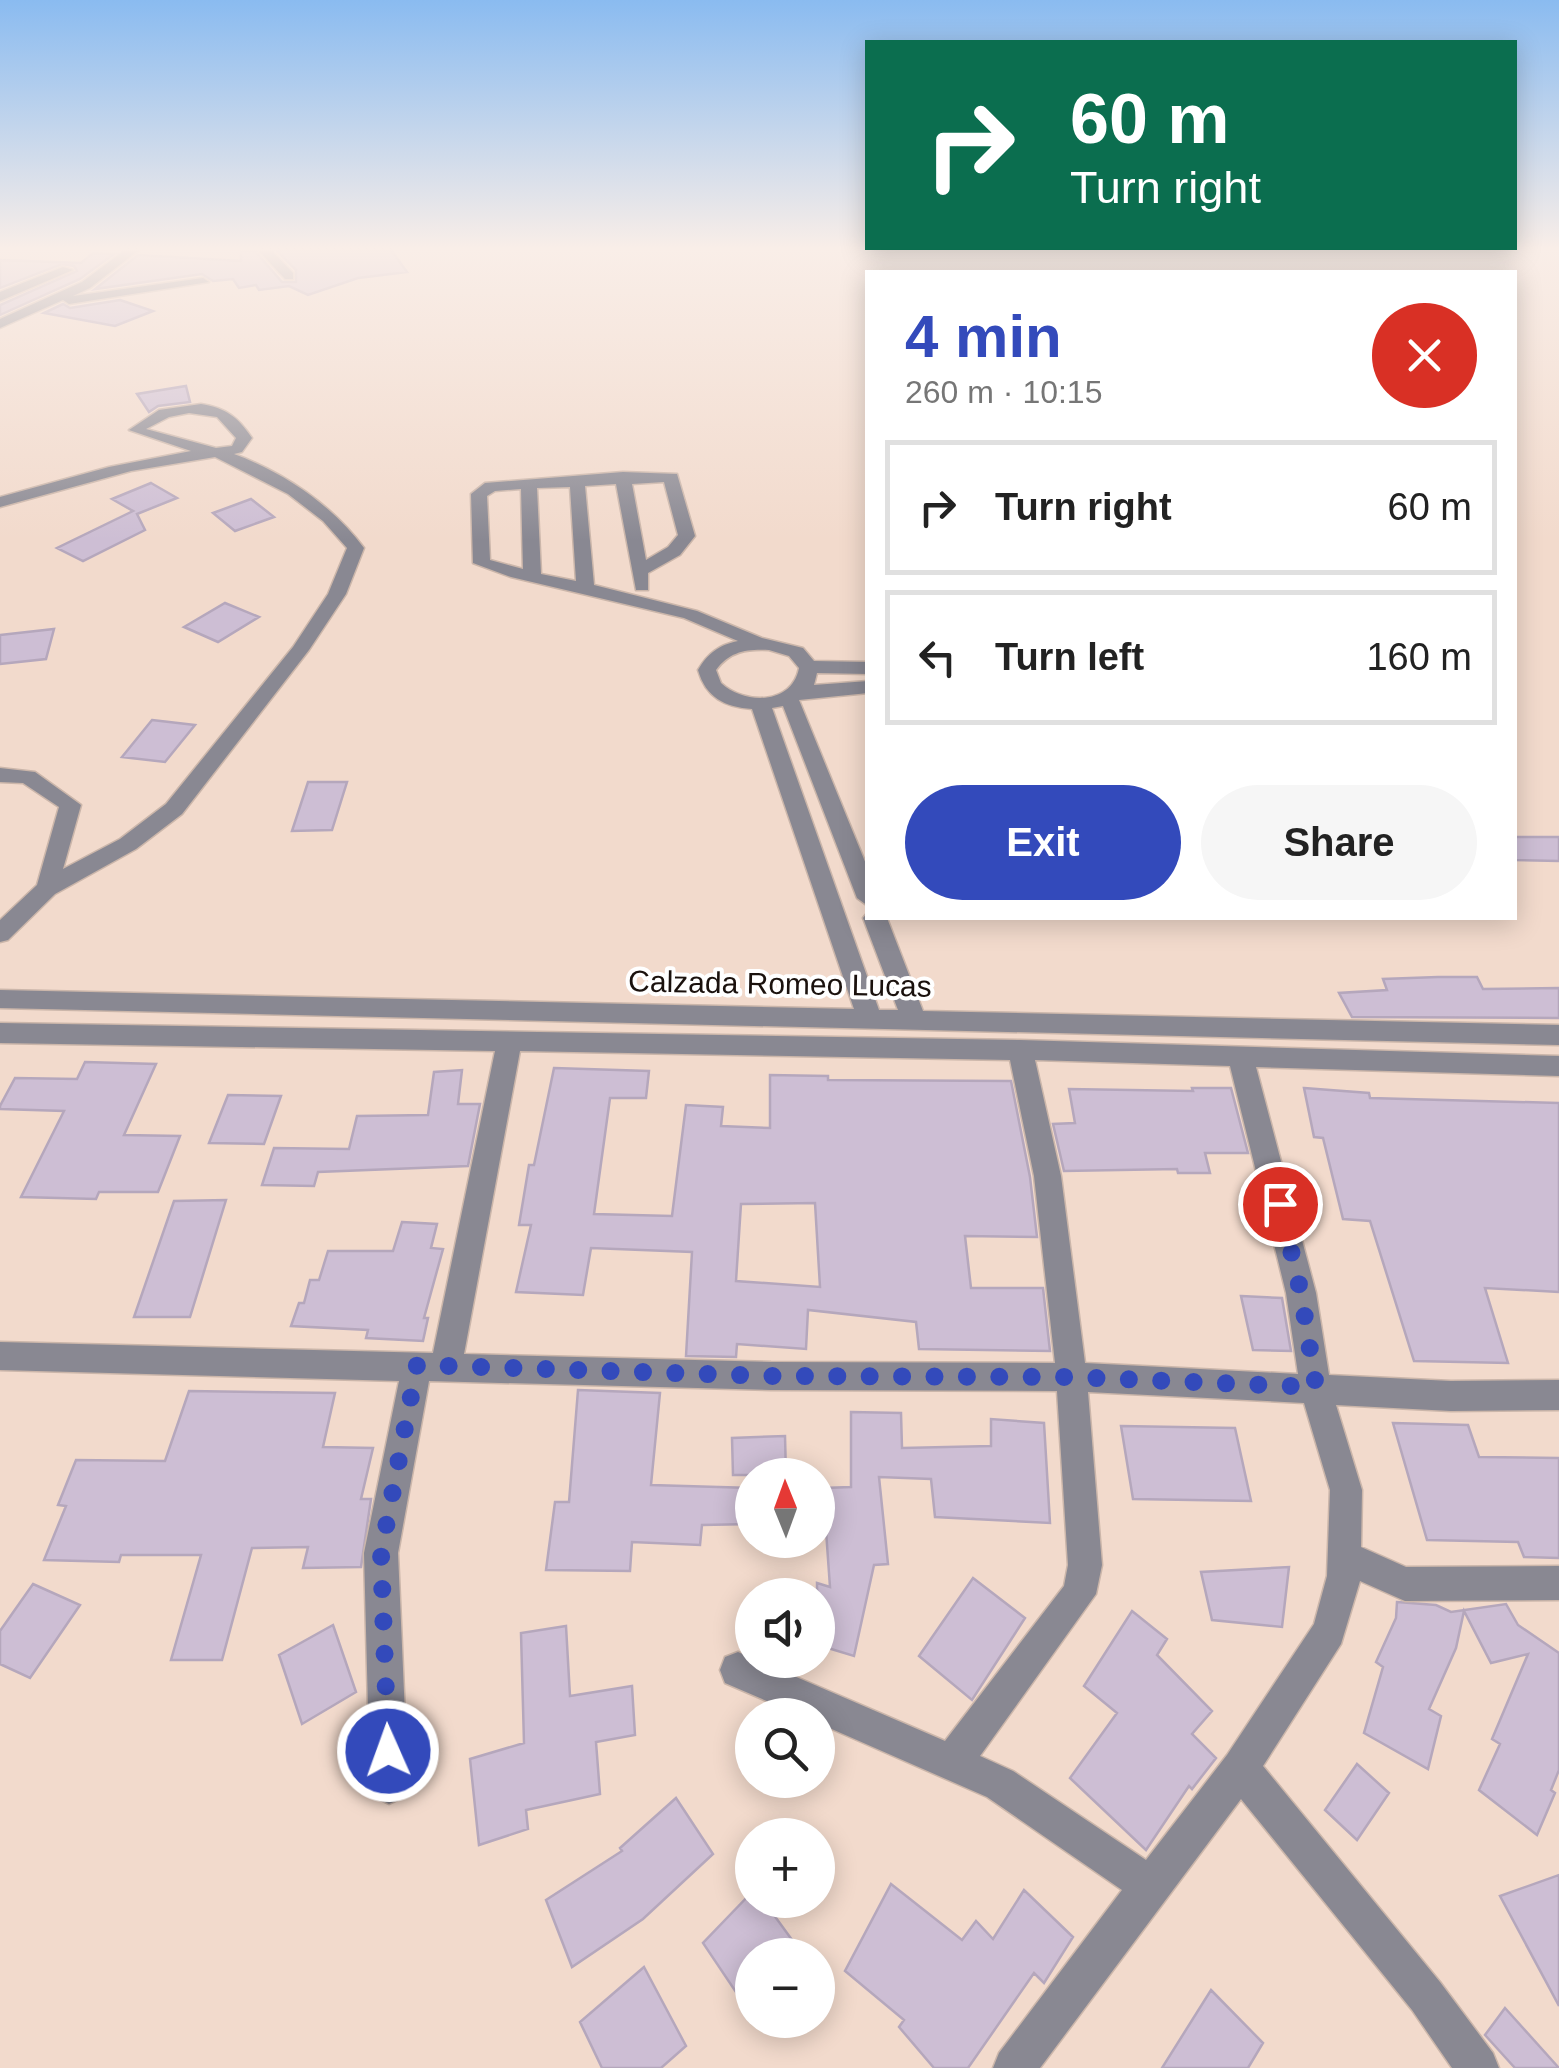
<!DOCTYPE html>
<html lang="en">
<head>
<meta charset="utf-8">
<style>
	:root { --surface:#fff; --page:#f6f6f6; --text:#222; --muted:#767676; --line:#e0e0e0; --accent:#334abb }
	body { margin:0; font-family:Helvetica,sans-serif; background:var(--page); color:var(--text); height:100vh; display:flex; flex-direction:column; font-size:38px; white-space:nowrap }
	* { box-sizing:border-box; margin:0 }
	p { font-size:32px; color:var(--muted) }
	.icon { flex:none; width:55px; height:55px; fill:none; stroke:currentColor; stroke-width:2; stroke-linecap:round; stroke-linejoin:round }
	.map { position:relative; flex:1; overflow:hidden }
	.sheet { position:absolute; left:865px; top:270px; width:652px; height:650px; display:flex; flex-direction:column; background:var(--surface); border-radius:0px; box-shadow:0 5px 25px #0003 }
	.sheet>* { flex:none }
	.hud { position:absolute; left:865px; top:40px; width:652px; height:210px; border-radius:0px; box-shadow:0 5px 25px #0003; background:#0b6e4f; color:#fff; overflow:hidden }
	.needle { width:65px; rotate:359deg }
	.fabs { position:absolute; left:735px; top:1458px; display:grid; gap:20px }
	.fabs a { display:grid; place-items:center; width:100px; height:100px; border-radius:50%; background:var(--surface); box-shadow:0 5px 25px #0003; font-size:50px }
	.pin { position:absolute; display:grid; place-items:center; width:85px; height:85px; color:#fff; margin:-42px; border:5px solid #fff; border-radius:50%; box-shadow:0 2px 10px #0007 }
	.me { position:absolute; width:110px; margin:-55px; rotate:358deg; stroke-linejoin:round; filter:drop-shadow(0 0 8px #0008) }
	.turn { display:flex; align-items:center; gap:35px; height:210px; padding:0 40px; font-size:45px }
	.turn .icon { width:130px; height:130px; stroke-width:2.5 }
	.turn b { display:block; font-size:70px; line-height:85px }
	.round { display:grid; place-items:center; flex:none; width:105px; height:105px; border-radius:52px; background:var(--page) }
	.head { display:flex; align-items:center; justify-content:space-between; height:170px; padding:0 40px }
	h1 { font-size:60px; font-weight:700; line-height:75px; color:var(--accent) }
	.cta { display:flex; gap:20px; margin-top:auto; padding:20px 40px }
	.cta a { flex:1; height:115px; border-radius:60px; background:var(--accent); color:#fff; font-size:40px; font-weight:700; line-height:115px; text-align:center }
	.cta a+a { background:var(--page); color:var(--text) }
	ul { padding:0; list-style:none }
	li { display:flex; align-items:center; gap:30px; height:135px; margin:0 20px 15px; padding:0 20px; border:5px solid var(--line); border-radius:0px }
	li div { flex:1 }
	li b { display:block; font-size:38px }
	li em { font-style:normal }
	.map>svg:first-child { display:block }
</style>
</head>
<body>
<div class="map">
<svg width="1559" height="2068" viewBox="0 0 1559 2068">
	<rect width="100%" height="100%" fill="#f2dacc"/>
	<!-- building -->
	<path fill="#cdbed4" stroke="#b5a7bc" stroke-width="2.5" fill-rule="evenodd" d="M 276,250 L 391,250 L 407,272 L 358,278 L 308,295 L 289,286 L 259,290 L 256,285 L 239,288 L 233,279 L 213,281 L 202,274 L 95,289 L 138,255 L 241,261 L 241,252 L 255,251 L 282,282 L 296,282 L 296,270 Z
		M 93,253 L 114,254 L 80,279 L 0,315 L 0,305 L 77,271 L 74,266 L 62,264 L 0,288 L 0,260 L 81,263 Z
		M 120,300 L 153,311 L 115,326 L 44,313 L 63,304 L 70,308 Z
		M 186,386 L 190,402 L 158,406 L 149,412 L 137,394 Z
		M 151,483 L 177,498 L 137,514 L 145,530 L 83,561 L 57,548 L 133,511 L 112,499 Z
		M 251,499 L 274,517 L 235,531 L 213,513 Z
		M 225,603 L 259,617 L 218,642 L 184,627 Z
		M 54,629 L 46,659 L 0,664 L 0,635 Z
		M 152,720 L 195,725 L 165,762 L 122,757 Z
		M 308,782 L 347,782 L 332,830 L 292,831 Z
		M 1515,837 L 1559,837 L 1559,861 L 1515,860 Z
		M 1438,977 L 1477,977 L 1483,989 L 1559,988 L 1559,1018 L 1352,1017 L 1339,993 L 1387,990 L 1383,979 Z
		M 85,1062 L 156,1064 L 124,1135 L 180,1136 L 158,1192 L 99,1192 L 96,1199 L 21,1197 L 64,1111 L 0,1109 L 0,1106 L 15,1078 L 77,1079 Z
		M 554,1068 L 649,1071 L 646,1098 L 610,1098 L 594,1214 L 672,1216 L 686,1105 L 723,1107 L 721,1126 L 770,1128 L 770,1075 L 828,1076 L 828,1080 L 1011,1081 L 1030,1177 L 1037,1237 L 965,1236 L 971,1288 L 1043,1288 L 1050,1351 L 919,1349 L 916,1322 L 808,1310 L 806,1349 L 737,1344 L 736,1357 L 686,1356 L 692,1252 L 591,1248 L 583,1295 L 516,1292 L 531,1225 L 519,1225 L 529,1165 L 534,1165 ZM 815,1203 L 820,1287 L 736,1281 L 741,1204 Z
		M 462,1070 L 458,1104 L 480,1104 L 468,1166 L 318,1172 L 314,1186 L 262,1185 L 274,1148 L 349,1149 L 357,1116 L 428,1115 L 434,1072 Z
		M 1192,1088 L 1231,1088 L 1248,1153 L 1205,1153 L 1210,1173 L 1178,1173 L 1177,1169 L 1064,1171 L 1053,1124 L 1075,1123 L 1069,1089 L 1193,1091 Z
		M 1304,1088 L 1369,1093 L 1370,1098 L 1559,1103 L 1559,1292 L 1485,1288 L 1508,1363 L 1414,1361 L 1370,1221 L 1343,1219 L 1323,1138 L 1314,1137 Z
		M 228,1095 L 281,1096 L 264,1144 L 209,1143 Z
		M 226,1200 L 190,1317 L 134,1317 L 174,1201 Z
		M 402,1222 L 437,1224 L 431,1248 L 443,1249 L 424,1318 L 428,1318 L 423,1341 L 366,1338 L 368,1330 L 291,1326 L 299,1303 L 304,1303 L 310,1280 L 319,1280 L 328,1251 L 393,1251 Z
		M 1241,1296 L 1282,1298 L 1291,1351 L 1253,1350 Z
		M 578,1390 L 660,1393 L 651,1485 L 752,1488 L 752,1524 L 702,1525 L 700,1545 L 632,1542 L 630,1571 L 546,1570 L 555,1502 L 569,1502 Z
		M 189,1391 L 335,1393 L 323,1447 L 373,1448 L 361,1499 L 371,1499 L 361,1567 L 303,1568 L 308,1547 L 252,1548 L 222,1660 L 171,1660 L 201,1555 L 121,1555 L 119,1562 L 44,1560 L 66,1506 L 58,1505 L 76,1460 L 165,1461 Z
		M 851,1412 L 901,1413 L 902,1448 L 991,1446 L 991,1419 L 1044,1423 L 1050,1523 L 935,1517 L 931,1479 L 879,1477 L 888,1564 L 874,1565 L 854,1656 L 818,1645 L 817,1583 L 830,1587 L 823,1488 L 851,1487 Z
		M 1393,1423 L 1468,1425 L 1479,1457 L 1559,1458 L 1559,1558 L 1524,1557 L 1518,1542 L 1427,1540 Z
		M 1121,1426 L 1235,1428 L 1251,1501 L 1133,1499 Z
		M 785,1436 L 786,1475 L 733,1475 L 732,1438 Z
		M 1289,1567 L 1282,1627 L 1212,1620 L 1201,1572 Z
		M 973,1578 L 1025,1618 L 972,1700 L 919,1656 Z
		M 33,1584 L 80,1605 L 30,1678 L 0,1664 L 0,1631 Z
		M 1397,1602 L 1436,1605 L 1451,1612 L 1506,1604 L 1518,1625 L 1559,1653 L 1559,1770 L 1551,1790 L 1555,1793 L 1537,1835 L 1479,1790 L 1500,1744 L 1492,1739 L 1528,1654 L 1491,1663 L 1464,1611 L 1456,1648 L 1429,1709 L 1441,1716 L 1428,1769 L 1364,1733 L 1383,1667 L 1376,1662 L 1396,1618 Z
		M 1132,1611 L 1167,1639 L 1157,1655 L 1212,1711 L 1192,1734 L 1216,1758 L 1192,1789 L 1189,1786 L 1146,1850 L 1070,1778 L 1117,1713 L 1084,1686 Z
		M 333,1625 L 356,1692 L 302,1724 L 279,1655 Z
		M 566,1626 L 570,1696 L 632,1686 L 635,1735 L 596,1742 L 600,1794 L 526,1810 L 528,1829 L 479,1845 L 470,1759 L 524,1743 L 521,1633 Z
		M 1357,1764 L 1389,1793 L 1357,1840 L 1325,1810 Z
		M 676,1798 L 713,1854 L 643,1919 L 572,1967 L 546,1900 L 622,1851 L 620,1848 Z
		M 1559,1875 L 1559,2006 L 1500,1896 Z
		M 891,1884 L 962,1940 L 976,1921 L 993,1939 L 1024,1890 L 1073,1937 L 1044,1983 L 1034,1973 L 968,2068 L 934,2068 L 899,2027 L 904,2020 L 845,1971 Z
		M 752,1892 L 752,1900 L 763,1900 L 803,1955 L 752,1955 L 752,2016 L 703,1943 Z
		M 644,1967 L 686,2046 L 661,2068 L 602,2068 L 580,2022 Z
		M 1211,1990 L 1263,2043 L 1248,2068 L 1162,2068 Z
		M 1505,2008 L 1559,2068 L 1515,2068 L 1485,2035 Z"/>
	<g fill="none" stroke-linecap="round" stroke-linejoin="round">
		<defs>
			<path id="minor" d="M 125,250 L 139,250 L 90,288 L 73,296 L 203,278 L 209,282 L 69,304 L 63,300 L 0,328 L 0,319 L 82,282 Z
				M 258,250 L 271,250 L 293,273 L 293,279 L 285,279 Z
				M 63,267 L 73,270 L 0,301 L 0,292 Z
				M 201,404 C 226,408 238,417 252,438 L 242,452 L 234,454 C 285,473 332,505 364,548 L 346,594 L 309,650 L 182,814 L 136,849 L 55,894 L 8,940 L 0,942 L 0,920 L 37,885 L 59,807 L 23,783 L 0,782 L 0,768 L 35,772 L 81,805 L 63,869 L 120,839 L 166,804 L 293,647 L 328,594 L 347,548 L 323,521 L 288,494 L 215,457 L 131,471 L 0,507 L 0,497 L 109,467 L 191,451 L 129,430 L 159,410 ZM 189,413 L 217,417 L 236,438 L 232,446 L 216,448 L 146,429 L 169,417 Z
				M 623,472 L 677,474 L 695,536 L 680,555 L 648,573 L 648,590 L 636,590 L 616,484 L 585,486 L 594,585 L 697,611 L 762,638 L 803,648 L 814,661 L 868,662 L 868,674 L 817,673 L 814,685 L 868,681 L 868,693 L 799,700 L 868,869 L 868,906 L 857,898 L 783,706 L 772,708 L 879,1010 L 898,1010 L 863,918 L 868,912 L 868,918 L 887,918 L 923,1011 L 1559,1025 L 1559,1045 L 0,1008 L 0,990 L 854,1009 L 752,709 C 725,707 706,698 698,670 C 708,653 719,645 738,641 L 684,618 L 511,577 L 473,563 L 471,494 L 485,483 ZM 664,482 L 678,535 L 668,547 L 646,560 L 632,484 ZM 570,487 L 576,581 L 541,574 L 537,488 ZM 521,489 L 523,569 L 490,560 L 487,496 L 495,491 ZM 769,650 L 789,656 L 799,668 C 792,705 745,705 721,683 L 716,670 C 730,651 747,649 769,650 Z
				M 0,1023 L 1020,1040 L 1559,1056 L 1559,1076 L 1256,1067 L 1316,1293 L 1329,1375 L 1451,1381 L 1559,1380 L 1559,1410 L 1451,1411 L 1336,1405 L 1362,1490 L 1361,1547 L 1406,1567 L 1559,1566 L 1559,1600 L 1405,1601 L 1360,1581 L 1341,1644 L 1263,1766 L 1440,1982 L 1493,2053 L 1499,2068 L 1452,2068 L 1412,2010 L 1241,1799 L 1040,2068 L 993,2068 L 999,2053 L 1122,1890 L 987,1797 L 818,1723 L 818,1715 L 799,1715 L 725,1683 L 720,1670 L 725,1657 L 738,1652 L 945,1741 L 1064,1586 L 1068,1565 L 1057,1391 L 771,1390 L 429,1381 L 398,1553 L 408,1785 L 402,1798 L 389,1804 L 376,1798 L 370,1785 L 364,1553 L 399,1381 L 0,1370 L 0,1342 L 433,1353 L 495,1051 L 0,1043 ZM 520,1051 L 1010,1060 L 1034,1176 L 1055,1363 L 771,1362 L 464,1354 ZM 1035,1060 L 1230,1066 L 1286,1293 L 1298,1374 L 1085,1363 L 1061,1176 ZM 1088,1392 L 1304,1403 L 1330,1490 L 1327,1576 L 1314,1624 L 1227,1755 L 1146,1860 L 1013,1771 L 980,1756 L 1096,1594 L 1102,1565 Z"/>
		</defs>
		<!-- minor casing -->
		<use href="#minor" stroke="#cbb6aa" stroke-width="3"/>
		<!-- minor -->
		<use href="#minor" fill="#898892" fill-rule="evenodd"/>
	</g>
	<!-- sky -->
	<linearGradient id="sky" x2="0" y2="1"><stop stop-color="#8abbf0"/><stop offset="0.46" stop-color="#f9eee8"/><stop offset="1" stop-color="#f9eee8" stop-opacity="0"/></linearGradient>
	<rect width="1559" height="540" fill="url(#sky)"/>
	<g fill="none" stroke-linecap="round" stroke-linejoin="round">
		<!-- route -->
		<path stroke="#334abb" stroke-width="18" stroke-dasharray="0 32.4" d="M 388,1751 L 381,1553 L 417,1365 L 771,1376 L 1071,1377 L 1316,1387 L 1301,1293 L 1280,1204"/>
	</g>
	<g text-anchor="middle" stroke-width="8" stroke-linejoin="round" paint-order="stroke">
		<!-- street labels -->
		<g font-size="30" fill="#1a110d" stroke="#fff">
			<text transform="translate(780 984) rotate(1)" y="10">Calzada Romeo Lucas</text>
		</g>
	</g>
</svg>
<div class="fabs">
<a><svg class="needle" viewBox="-14 -14 28 28"><path d="M0-13l5 13h-10z" fill="#e53935"/><path d="M0 13l5-13h-10z" fill="#767676"/></svg></a>
<a><svg class="icon" aria-label="sound" viewBox="0 0 24 24"><path d="M4 9h4l5-4v14l-5-4H4zM17 9q2 3 0 6"/></svg></a>
<a><svg class="icon" aria-label="search" viewBox="0 0 24 24"><circle cx="10" cy="10" r="6"/><path d="M15 15l6 6"/></svg></a>
<a>+</a>
<a>−</a>
</div>
<div class="pin" style="left:1280px;top:1204px;background:#d93025"><svg class="icon" aria-label="arrive" viewBox="0 0 24 24"><path d="M6 21V4h12l-3 4 3 4H6"/></svg></div>
<svg class="me" style="left:388px;top:1751px" viewBox="-20 -20 40 40"><circle r="17" fill="#334abb" stroke="#fff" stroke-width="3"/><path d="M0-11L8 9 0 5-8 9z" fill="#fff"/></svg>
<div class="hud">
<div class="turn"><svg class="icon" aria-label="right" viewBox="0 0 24 24"><path d="M7 20v-9h11M14 6l5 5-5 5"/></svg><div><b>60 m</b>Turn right</div></div>
</div>
<section class="sheet">
<div class="head"><div><h1>4 min</h1><p>260 m · 10:15</p></div><a class="round" style="background:#d93025;color:#fff"><svg class="icon" aria-label="close" viewBox="0 0 24 24"><path d="M6 6l12 12M18 6L6 18"/></svg></a></div>
<ul>
<li><svg class="icon" aria-label="right" viewBox="0 0 24 24"><path d="M7 20v-9h11M14 6l5 5-5 5"/></svg><div><b>Turn right</b></div><em>60 m</em></li>
<li><svg class="icon" aria-label="left" viewBox="0 0 24 24"><path d="M17 20v-9H6M10 6l-5 5 5 5"/></svg><div><b>Turn left</b></div><em>160 m</em></li>
</ul>
<div class="cta"><a>Exit</a><a>Share</a></div>
</section>
</div>
</body>
</html>
